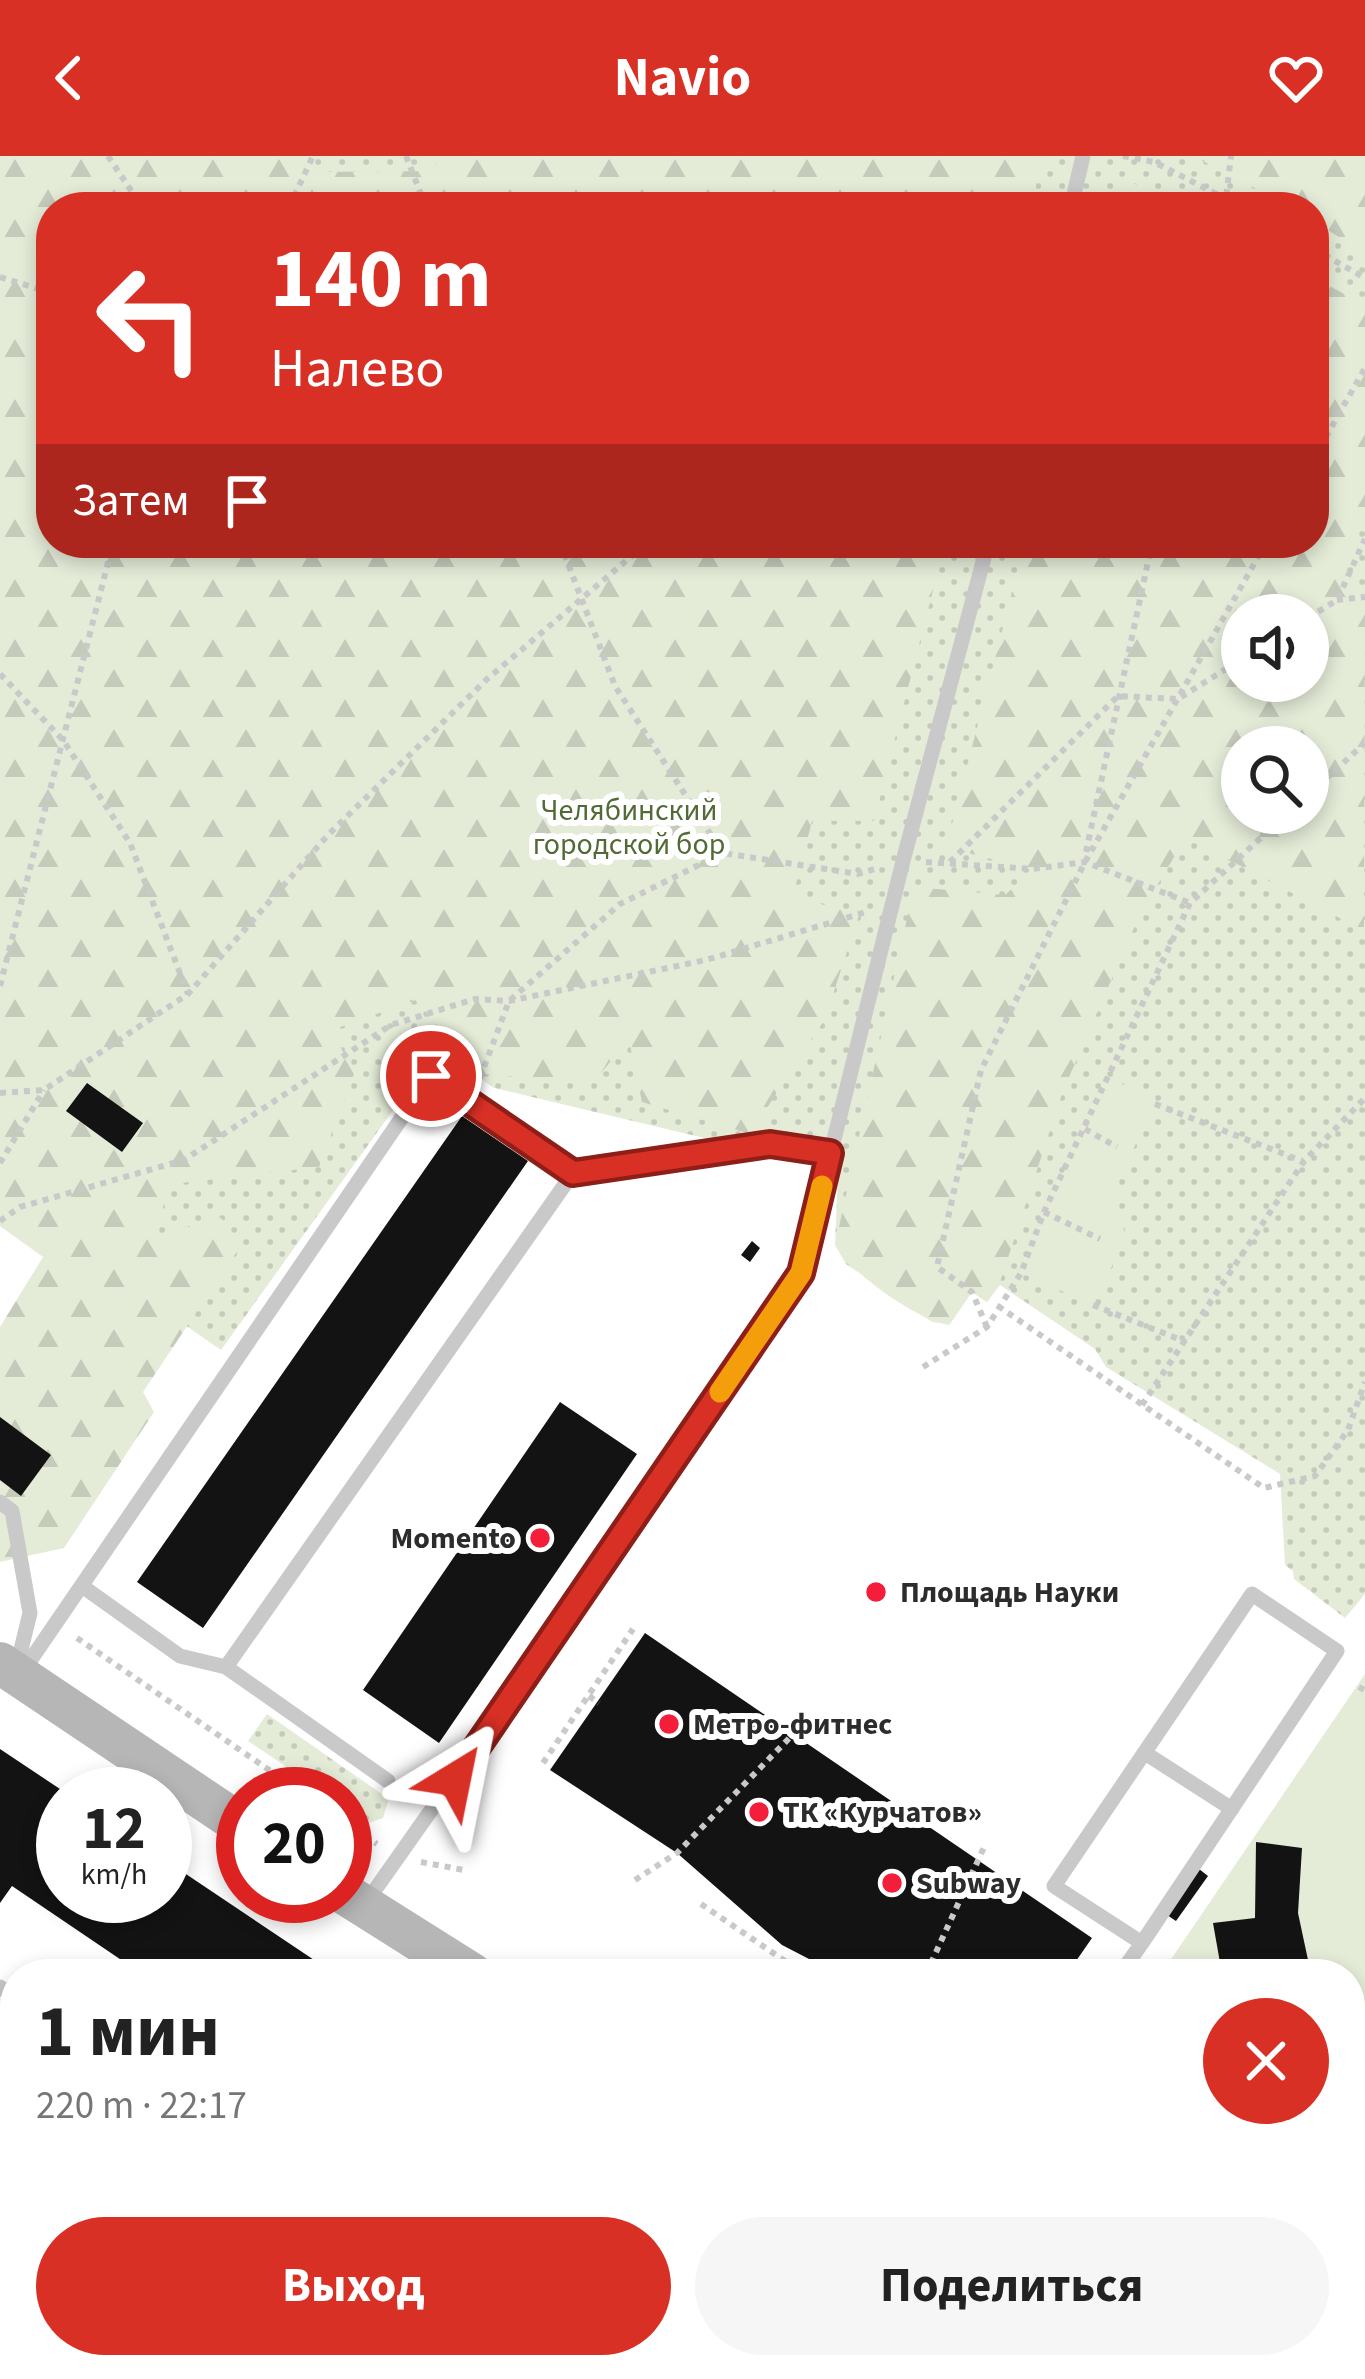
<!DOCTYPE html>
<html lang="ru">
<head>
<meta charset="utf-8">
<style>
	:root { --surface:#fff; --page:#f6f6f6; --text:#222; --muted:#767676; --accent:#d93025 }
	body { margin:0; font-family:"Source Sans 3",sans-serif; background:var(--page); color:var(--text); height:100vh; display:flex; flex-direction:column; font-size:45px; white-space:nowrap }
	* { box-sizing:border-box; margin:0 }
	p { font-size:39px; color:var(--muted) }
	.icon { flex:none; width:66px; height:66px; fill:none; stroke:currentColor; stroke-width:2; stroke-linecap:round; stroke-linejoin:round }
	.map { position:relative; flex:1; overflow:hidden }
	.sheet { position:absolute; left:0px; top:1803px; width:1365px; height:420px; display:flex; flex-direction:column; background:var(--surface); border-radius:48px 48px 0 0; box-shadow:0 6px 18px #0003 }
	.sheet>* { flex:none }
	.guide { position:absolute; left:36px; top:36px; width:1293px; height:366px; border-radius:48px; box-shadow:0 6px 18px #0003; background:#d93025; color:#fff; overflow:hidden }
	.controls { position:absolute; left:1221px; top:438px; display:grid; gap:24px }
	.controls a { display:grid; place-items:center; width:108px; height:108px; border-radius:50%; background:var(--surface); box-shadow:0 6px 18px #0003; font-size:60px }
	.speed { position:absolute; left:36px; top:1611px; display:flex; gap:24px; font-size:60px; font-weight:700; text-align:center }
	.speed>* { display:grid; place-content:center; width:156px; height:156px; border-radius:50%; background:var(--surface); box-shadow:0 6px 18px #0003; line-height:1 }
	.speed small { font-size:30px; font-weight:400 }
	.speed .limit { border:18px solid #d22; background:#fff; color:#111 }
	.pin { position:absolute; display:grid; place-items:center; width:102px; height:102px; color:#fff; margin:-51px; border:6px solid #fff; border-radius:50%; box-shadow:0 3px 12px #0007 }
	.me { position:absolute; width:132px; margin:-66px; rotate:35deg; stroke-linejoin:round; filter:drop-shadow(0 0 9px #0008) }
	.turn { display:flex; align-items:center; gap:42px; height:252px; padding:0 36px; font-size:54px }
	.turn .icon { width:156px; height:156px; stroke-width:2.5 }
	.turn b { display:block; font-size:84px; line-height:102px }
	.then { display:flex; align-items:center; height:114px; padding:0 36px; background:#0003; gap:24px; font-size:45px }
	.round { display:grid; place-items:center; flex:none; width:126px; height:126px; border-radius:63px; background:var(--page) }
	.overview { display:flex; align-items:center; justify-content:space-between; height:204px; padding:0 36px }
	h1 { font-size:72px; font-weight:700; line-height:90px }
	.button { display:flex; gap:24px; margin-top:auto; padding:24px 36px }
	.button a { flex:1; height:138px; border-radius:72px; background:var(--accent); color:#fff; font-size:48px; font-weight:700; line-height:138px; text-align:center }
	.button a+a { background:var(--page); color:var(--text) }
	header { display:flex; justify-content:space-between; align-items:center; height:156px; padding:0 36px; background:var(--accent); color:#fff; font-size:54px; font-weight:700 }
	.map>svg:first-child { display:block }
</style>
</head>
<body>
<header><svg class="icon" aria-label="back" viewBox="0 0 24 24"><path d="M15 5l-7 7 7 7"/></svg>Navio<svg class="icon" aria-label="heart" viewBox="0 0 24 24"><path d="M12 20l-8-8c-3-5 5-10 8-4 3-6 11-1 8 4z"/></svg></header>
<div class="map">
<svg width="1365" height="2223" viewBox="0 0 1365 2223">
	<defs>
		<pattern id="grass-dots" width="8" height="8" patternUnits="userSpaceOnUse" patternTransform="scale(3)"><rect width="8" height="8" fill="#e4ecd8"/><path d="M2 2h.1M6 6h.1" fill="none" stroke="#c4cbba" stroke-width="1.8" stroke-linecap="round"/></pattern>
		<pattern id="forest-firs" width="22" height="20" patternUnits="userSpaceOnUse" patternTransform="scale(3)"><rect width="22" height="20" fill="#e4ecd8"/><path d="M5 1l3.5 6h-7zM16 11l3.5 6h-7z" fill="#c4cbba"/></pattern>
	</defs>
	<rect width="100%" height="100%" fill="#fff"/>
	<!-- grass -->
	<path fill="url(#grass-dots)" fill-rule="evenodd" d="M 0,0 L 1365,0 L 1365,1438 L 1345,1462 L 1294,1423 L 1293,1415 L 1285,1409 L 1280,1318 L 1106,1211 L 1095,1193 L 1000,1129 L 987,1146 L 972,1136 L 950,1168 L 932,1166 L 846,1108 L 835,1089 L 838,1014 L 494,932 L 437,893 L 221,1194 L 0,1041 ZM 51,51 L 1314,51 L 1314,387 L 51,387 ZM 1242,459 L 1308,459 L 1308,525 L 1242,525 ZM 1242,591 L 1308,591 L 1308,657 L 1242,657 Z
		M 267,1558 L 389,1643 L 383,1662 L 369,1667 L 345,1650 L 345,1638 L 327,1638 L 248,1585 Z
		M 439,2208 L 482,2208 L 472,2223 L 429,2223 Z
		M 642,2208 L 674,2208 L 694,2223 L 632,2223 Z"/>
	<!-- forest -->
	<path fill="url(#forest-firs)" fill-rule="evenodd" d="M 0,0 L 316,0 L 313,16 L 439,15 L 433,0 L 1036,0 L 1042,5 L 1031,51 L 51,51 L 51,387 L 945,387 L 874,665 L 812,665 L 793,740 L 859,759 L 825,863 L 750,978 L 642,946 L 629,884 L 593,926 L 481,918 L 415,844 L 332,874 L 354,918 L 319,1011 L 172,1028 L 152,1080 L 221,1062 L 242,1088 L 143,1236 L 154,1256 L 64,1392 L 0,1406 L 0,1171 L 43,1101 L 0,1070 Z
		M 1193,0 L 1365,0 L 1365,98 L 1314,65 L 1314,51 L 1291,51 Z
		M 1120,21 L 1183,51 L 1113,51 Z
		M 1314,121 L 1365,150 L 1365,360 L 1343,420 L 1365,438 L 1364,775 L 1186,681 L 1140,758 L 1063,935 L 999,1129 L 987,1146 L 972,1136 L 949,1169 C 917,1164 852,1118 835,1089 L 914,731 L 1005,739 L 1032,714 L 946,691 L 1025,387 L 1314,387 ZM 1308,459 L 1308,525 L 1242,525 L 1242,459 ZM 1308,591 L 1308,657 L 1242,657 L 1242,591 Z"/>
	<!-- pitch -->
	<path fill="#e4ecd8" d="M 1111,921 L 1155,948 L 1113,1035 L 1126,1081 L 1093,1149 L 1021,1117 L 1044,1056 Z
		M 1365,1518 L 1365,2223 L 1266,2223 L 1248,2213 L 1248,2208 L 1350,2208 L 1350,1818 L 1161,1818 Z"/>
	<!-- building -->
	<path fill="#131313" d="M 87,927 L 143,967 L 122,996 L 66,955 Z
		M 462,960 L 528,1005 L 203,1472 L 137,1426 Z
		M 752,1085 L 760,1092 L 750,1106 L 741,1099 Z
		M 560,1246 L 637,1298 L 439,1587 L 363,1534 Z
		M 0,1261 L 51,1299 L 21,1340 L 0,1324 Z
		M 645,1477 L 1092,1782 L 1067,1818 L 838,1818 L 782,1789 L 677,1697 L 550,1614 Z
		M 0,1593 L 63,1635 L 63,1740 L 165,1740 L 165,1704 L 335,1818 L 142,1818 L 12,1730 L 0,1747 Z
		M 1256,1686 L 1302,1692 L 1298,1757 L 1311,1818 L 1222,1818 L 1213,1767 L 1255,1762 Z
		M 1199,1713 L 1208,1720 L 1176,1765 L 1167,1759 Z
		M 360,1807 L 377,1818 L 352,1818 Z
		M 1350,1892 L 1365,1911 L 1365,1976 L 1350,1963 Z
		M 90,2208 L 211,2208 L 201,2223 L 80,2223 Z
		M 721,2208 L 758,2208 L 747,2223 L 710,2223 Z
		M 846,2208 L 879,2208 L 901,2223 L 836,2223 Z"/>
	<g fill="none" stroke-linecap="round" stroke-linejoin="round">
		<!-- path -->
		<path stroke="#c9c9c9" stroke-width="6" stroke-dasharray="6 6" stroke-linecap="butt" d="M 108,0 L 142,51
			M 406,0 L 426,51
			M 1123,0 L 1154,6 L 1242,51
			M 289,51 L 313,0
			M 1225,51 L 1231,0
			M 1314,93 L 1365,122
			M 0,121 L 51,137
			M 1314,302 L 1365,212
			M 560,387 L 615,530 L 722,696
			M 1337,444 L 1365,441
			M 1308,462 L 1337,444 L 1365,383
			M 0,518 L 63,584 L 130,687 L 188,838
			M 1308,639 L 1365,587
			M 1086,696 L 1152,387
			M 926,706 L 1033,713 L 1085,706 L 1190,747
			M 950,706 L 1118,540 L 1178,543 L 1242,503
			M 0,830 L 113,387
			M 480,922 L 509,845 L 620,748 L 723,697 L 858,718 L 878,712
			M 0,937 L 44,934 L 188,838 L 328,679 L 486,524 L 647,387
			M 1155,948 L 1302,1005
			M 1085,973 L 1117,991
			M 0,1007 L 44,934
			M 1044,1056 L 1100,1083
			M 0,1065 L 20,1051 L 184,1004 L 391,869 L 475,843 L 509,845 L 706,804 L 866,756
			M 1093,1149 L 1186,1186
			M 998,1150 L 1264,1332 L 1315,1320 L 1348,1274 L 1365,1226
			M 987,1171 L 972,1136 L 937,1111 L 981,914 L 1085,706 L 1266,387
			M 923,1211 L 987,1171 L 1021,1117 L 1044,1056 L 1190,747 L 1288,657
			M 1142,1249 L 1304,1005 L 1365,942
			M 77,1482 L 304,1638
			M 1360,1535 L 1365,1526
			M 589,1540 L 599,1547
			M 543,1607 L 633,1473
			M 345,1666 L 377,1688
			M 421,1706 L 464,1714
			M 635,1724 L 677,1697 L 806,1565
			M 701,1748 L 804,1818
			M 926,1818 L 986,1687
			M 673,2208 L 674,2223
			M 911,2208 L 933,2223
			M 278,2223 L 289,2208
			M 592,2223 L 602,2208
			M 614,2223 L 624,2208"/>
		<!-- service -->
		<path stroke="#c9c9c9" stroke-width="15" d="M 1071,51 L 1083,0
			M 0,1346 L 12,1355 L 30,1457 L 16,1514
			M 82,1430 L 180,1500 L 226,1511 L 388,1625
			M 226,1511 L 573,1017 L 770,988 L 830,997
			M 21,1518 L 431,919 L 573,1017
			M 1145,1597 L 1232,1653
			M 365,1748 L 601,1413 L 801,1117 L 903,705 L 988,387
			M 1120,1818 L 1142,1787 L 1337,1495 L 1252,1438 L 1054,1730 L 1142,1787
			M 0,1831 L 15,1842
			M 0,1982 L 15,1960
			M 0,1985 L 2,2013 L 15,2028
			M 0,2176 L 15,2159
			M 1186,2208 L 1207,2223
			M 1341,2223 L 1365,2208"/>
		<!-- minor -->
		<path stroke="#c9c9c9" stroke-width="30" d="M 1047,2208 L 1068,2223
			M 801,2223 L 811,2208"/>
		<!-- secondary -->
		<path stroke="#b6b6b6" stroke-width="42" d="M 0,1507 L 243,1670
			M 345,1738 L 472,1818
			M 394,2223 L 405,2208
			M 492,2223 L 502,2208"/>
	</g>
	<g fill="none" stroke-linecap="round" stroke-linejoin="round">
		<defs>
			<path id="route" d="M 431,920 L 573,1017 L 770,988 L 830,997 L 801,1117 L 455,1623"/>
		</defs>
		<!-- route casing -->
		<use href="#route" stroke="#8d1f18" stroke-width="30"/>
		<!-- route -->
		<use href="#route" stroke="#d93025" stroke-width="21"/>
		<!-- slow -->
		<path stroke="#f59e0b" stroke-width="21" d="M 720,1236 L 801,1117 L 822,1030"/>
	</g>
	<!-- markers -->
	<g fill="#f41e3a" stroke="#fff" stroke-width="4.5">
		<circle cx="540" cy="1382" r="12"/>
		<circle cx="876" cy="1436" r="12"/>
		<circle cx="669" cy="1568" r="12"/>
		<circle cx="759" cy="1656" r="12"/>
		<circle cx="892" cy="1727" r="12"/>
	</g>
	<g text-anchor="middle" stroke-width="12" stroke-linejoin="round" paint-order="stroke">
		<!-- park labels -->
		<g font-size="30" fill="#526b36" stroke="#fff">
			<text x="629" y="664">Челябинский<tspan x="629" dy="34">городской бор</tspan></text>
		</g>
		<!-- poi labels -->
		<g font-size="30" font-weight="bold" fill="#2c2c2c" stroke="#fff" text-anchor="start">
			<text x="516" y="1392" text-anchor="end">Momento</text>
			<text x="900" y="1446">Площадь Науки</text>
			<text x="693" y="1578">Метро-фитнес</text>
			<text x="783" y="1666">ТК «Курчатов»</text>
			<text x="916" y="1737">Subway</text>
		</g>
	</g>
</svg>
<div class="controls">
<a><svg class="icon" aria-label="sound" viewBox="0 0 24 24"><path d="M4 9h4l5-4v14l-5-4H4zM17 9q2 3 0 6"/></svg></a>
<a><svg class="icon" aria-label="search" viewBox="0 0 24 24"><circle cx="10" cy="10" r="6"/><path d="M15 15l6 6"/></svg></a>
</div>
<div class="speed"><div>12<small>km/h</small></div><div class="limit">20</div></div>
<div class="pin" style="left:431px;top:920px;background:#d93025"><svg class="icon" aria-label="arrive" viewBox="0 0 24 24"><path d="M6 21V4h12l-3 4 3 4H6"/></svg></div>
<svg class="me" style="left:455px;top:1623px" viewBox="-20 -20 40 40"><path d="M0-17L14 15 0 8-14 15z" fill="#d93025" stroke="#fff" stroke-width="4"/></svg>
<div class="guide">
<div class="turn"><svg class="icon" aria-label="left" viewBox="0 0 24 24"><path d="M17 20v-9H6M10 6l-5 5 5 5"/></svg><div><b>140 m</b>Налево</div></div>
<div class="then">Затем<svg class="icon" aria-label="arrive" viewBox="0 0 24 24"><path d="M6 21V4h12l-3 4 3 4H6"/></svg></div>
</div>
<section class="sheet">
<div class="overview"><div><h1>1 мин</h1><p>220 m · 22:17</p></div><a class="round" style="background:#d93025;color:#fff"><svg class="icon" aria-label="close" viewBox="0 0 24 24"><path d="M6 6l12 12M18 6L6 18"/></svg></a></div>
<div class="button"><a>Выход</a><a>Поделиться</a></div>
</section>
</div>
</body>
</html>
